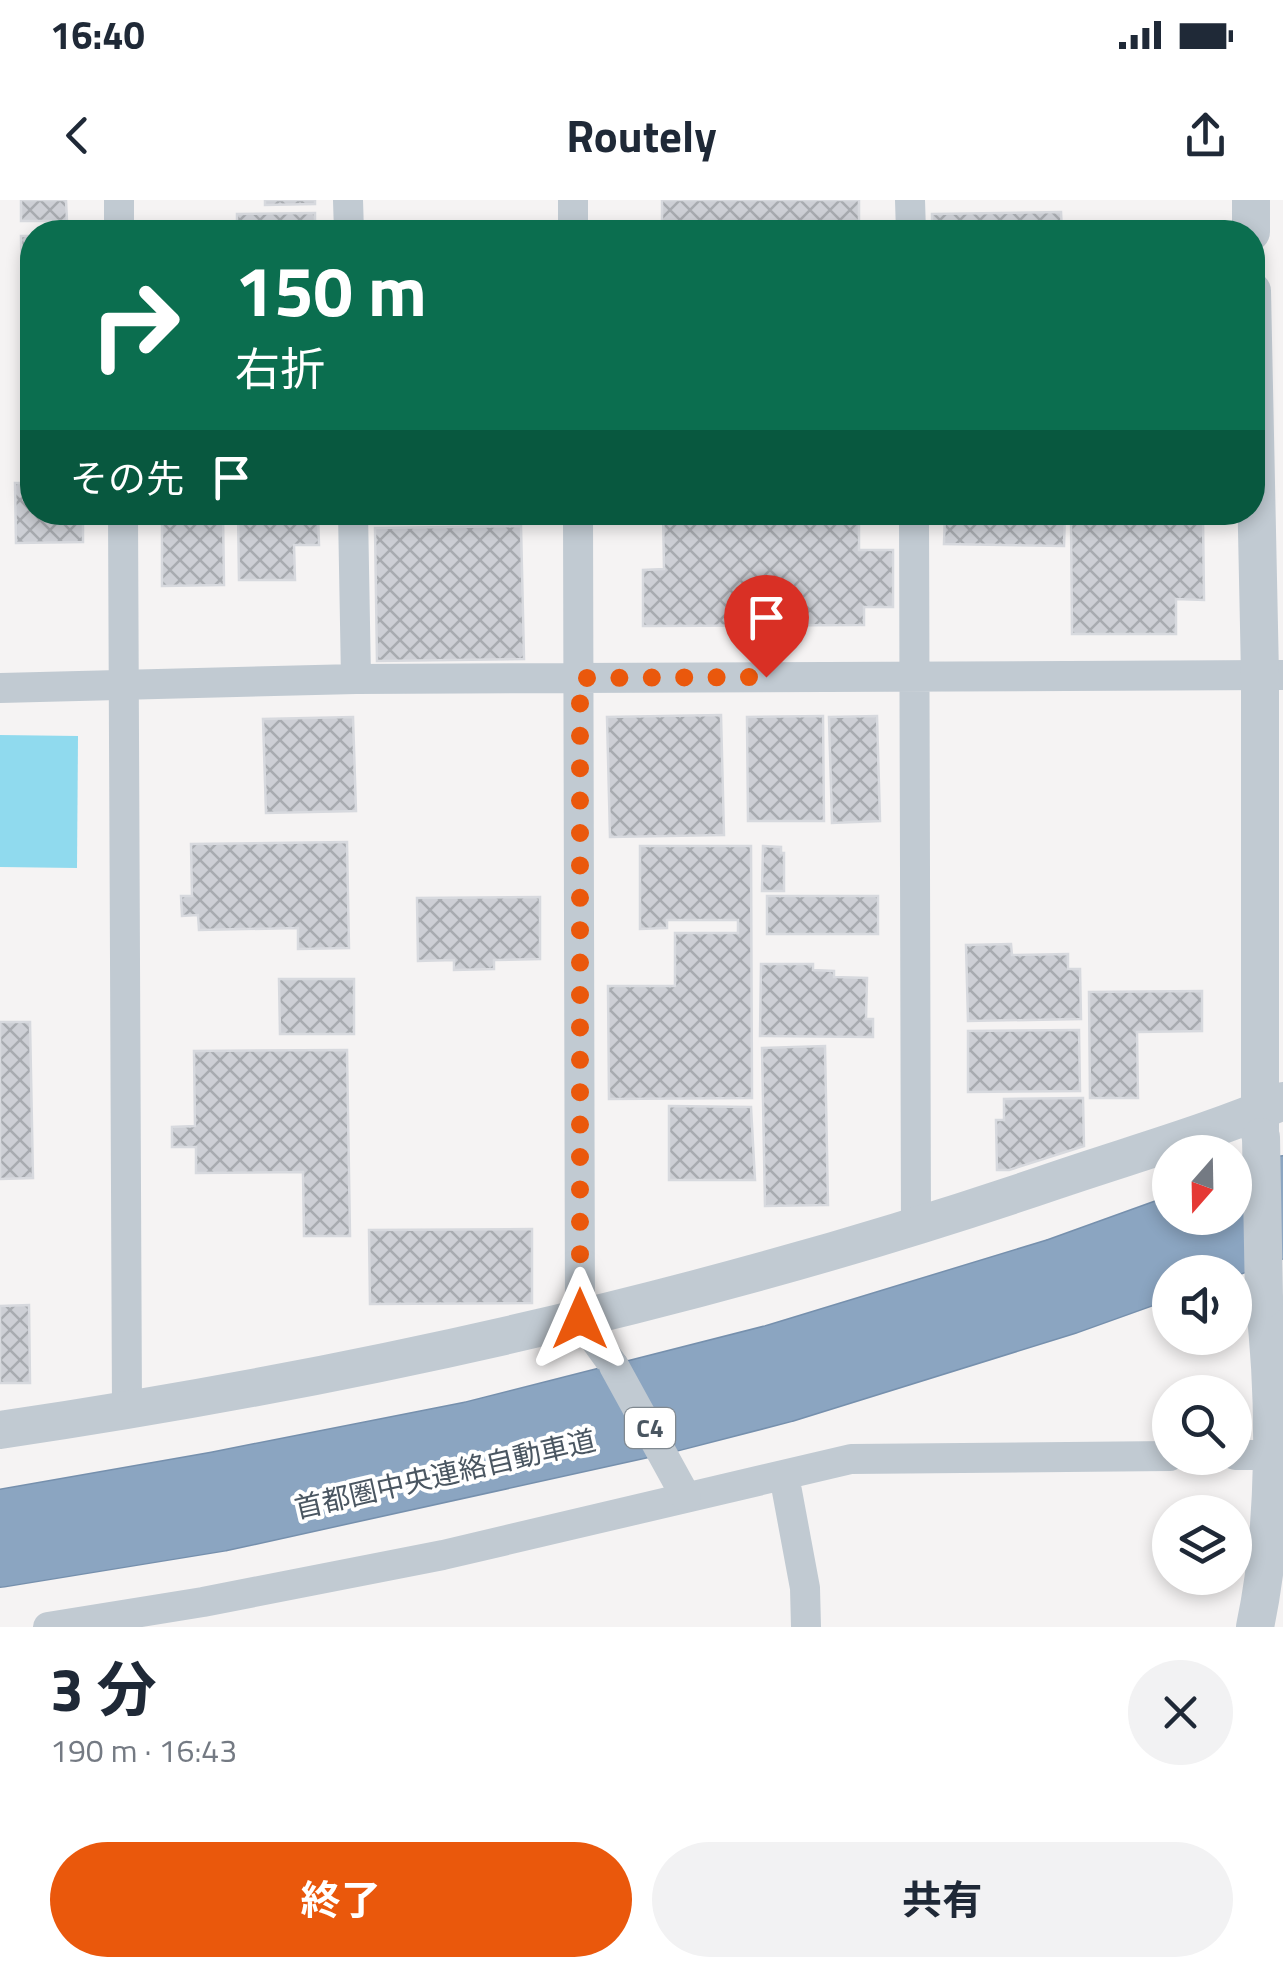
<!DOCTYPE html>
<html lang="ja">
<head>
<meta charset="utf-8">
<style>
	:root { --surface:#fff; --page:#f2f2f3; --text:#1f2937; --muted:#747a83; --accent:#ea580c }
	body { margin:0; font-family:"Titillium Web","Noto Sans JP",sans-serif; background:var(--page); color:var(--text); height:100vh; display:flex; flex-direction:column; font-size:38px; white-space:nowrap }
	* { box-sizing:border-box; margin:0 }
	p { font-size:32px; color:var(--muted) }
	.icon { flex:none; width:55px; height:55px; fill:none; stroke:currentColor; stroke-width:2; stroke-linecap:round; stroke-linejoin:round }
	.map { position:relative; height:1427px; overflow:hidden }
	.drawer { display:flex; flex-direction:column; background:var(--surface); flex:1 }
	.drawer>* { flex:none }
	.hud { position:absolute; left:20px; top:20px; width:1245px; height:305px; border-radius:40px; box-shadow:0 5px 15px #0003; background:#0b6e4f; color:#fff; overflow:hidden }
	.needle { width:65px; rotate:200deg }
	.fabs { position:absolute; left:1152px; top:935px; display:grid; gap:20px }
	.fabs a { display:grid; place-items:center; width:100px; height:100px; border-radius:50%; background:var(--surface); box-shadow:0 5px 15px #0003; font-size:50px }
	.pin { position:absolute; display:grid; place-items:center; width:85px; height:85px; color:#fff; margin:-102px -42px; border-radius:50% 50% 50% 0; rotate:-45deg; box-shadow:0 0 10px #0007 }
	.pin .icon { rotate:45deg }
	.me { position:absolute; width:110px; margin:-55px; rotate:0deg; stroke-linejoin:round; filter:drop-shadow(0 0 8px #0008) }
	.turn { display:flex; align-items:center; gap:35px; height:210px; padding:0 50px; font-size:45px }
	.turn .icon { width:130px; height:130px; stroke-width:2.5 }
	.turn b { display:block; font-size:70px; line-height:85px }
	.then { display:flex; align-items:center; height:95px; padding:0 50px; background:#0003; gap:20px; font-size:38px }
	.round { display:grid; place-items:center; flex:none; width:105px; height:105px; border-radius:52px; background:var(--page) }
	.headline { display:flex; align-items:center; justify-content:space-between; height:170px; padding:0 50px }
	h1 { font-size:60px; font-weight:700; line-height:75px }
	.cta { display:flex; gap:20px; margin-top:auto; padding:20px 50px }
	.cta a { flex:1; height:115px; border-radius:60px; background:var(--accent); color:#fff; font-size:40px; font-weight:700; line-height:115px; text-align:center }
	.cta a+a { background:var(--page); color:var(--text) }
	.status { display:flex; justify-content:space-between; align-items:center; height:70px; padding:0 50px; background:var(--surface); direction:ltr }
	.status svg { height:28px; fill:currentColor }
	header { display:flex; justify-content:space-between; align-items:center; height:130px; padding:0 50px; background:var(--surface); font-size:45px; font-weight:700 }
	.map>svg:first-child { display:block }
</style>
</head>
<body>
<div class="status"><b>16:40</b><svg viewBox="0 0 49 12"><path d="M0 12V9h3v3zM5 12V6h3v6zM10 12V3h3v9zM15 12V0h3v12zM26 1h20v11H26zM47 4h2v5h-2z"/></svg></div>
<header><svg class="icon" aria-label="back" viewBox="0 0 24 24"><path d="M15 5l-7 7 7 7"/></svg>Routely<svg class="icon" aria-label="share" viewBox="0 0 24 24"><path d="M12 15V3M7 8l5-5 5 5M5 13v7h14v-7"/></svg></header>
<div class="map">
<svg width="1283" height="1427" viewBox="0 0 1283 1427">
	<defs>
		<pattern id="building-cross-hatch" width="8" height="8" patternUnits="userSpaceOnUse" patternTransform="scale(2.5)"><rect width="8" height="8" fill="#cdcfd5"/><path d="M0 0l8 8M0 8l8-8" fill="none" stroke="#a8abb0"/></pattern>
	</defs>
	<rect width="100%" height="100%" fill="#f5f3f3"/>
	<!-- water -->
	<path fill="#90daee" d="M 0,535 L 78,536 L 77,668 L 0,667 Z"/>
	<!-- building -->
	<path fill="url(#building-cross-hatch)" stroke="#d7d9de" stroke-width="2.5" d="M 21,0 L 66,0 L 67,21 L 21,21 Z
		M 265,0 L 315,0 L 315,4 L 265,5 Z
		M 662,0 L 859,0 L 859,32 L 662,32 Z
		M 1061,12 L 1062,32 L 932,32 L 932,14 Z
		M 315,13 L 315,32 L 237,32 L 237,14 Z
		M 21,36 L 32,36 L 32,155 L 23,155 Z
		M 24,170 L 32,170 L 32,195 L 24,195 Z
		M 26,210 L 32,210 L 32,273 L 27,273 Z
		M 15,283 L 32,283 L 32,312 L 83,312 L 83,342 L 16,343 Z
		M 162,312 L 223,312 L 224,385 L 162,386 Z
		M 238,312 L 318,312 L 319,345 L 294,345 L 295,380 L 239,380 Z
		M 663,312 L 859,312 L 859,350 L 893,350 L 893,407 L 864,407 L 864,425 L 643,426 L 643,370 L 664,369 Z
		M 945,312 L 1065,312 L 1064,346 L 944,344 Z
		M 1203,317 L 1204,400 L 1176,399 L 1176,434 L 1072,434 L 1071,318 Z
		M 521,326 L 524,459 L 377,461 L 375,328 Z
		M 721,515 L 724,635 L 610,637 L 607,517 Z
		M 823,516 L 824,621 L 748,621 L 747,517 Z
		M 877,516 L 880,621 L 832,623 L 829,517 Z
		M 353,517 L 356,611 L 266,613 L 263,519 Z
		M 347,642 L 349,748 L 298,749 L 298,728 L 199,730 L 198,715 L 182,716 L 181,696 L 192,696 L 191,644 Z
		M 640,646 L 751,646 L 752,898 L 609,899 L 608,786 L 675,786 L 675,733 L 738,733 L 738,720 L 667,720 L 667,728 L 640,729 Z
		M 763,646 L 781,647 L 781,653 L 784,653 L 784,691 L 762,691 Z
		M 767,696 L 878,696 L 878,734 L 767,734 Z
		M 540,697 L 540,759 L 494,760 L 494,769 L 454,770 L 454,760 L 418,761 L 417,698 Z
		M 1011,744 L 1012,755 L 1068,754 L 1068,769 L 1080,769 L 1081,819 L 968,821 L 966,745 Z
		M 761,764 L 813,764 L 813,770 L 834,771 L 834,777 L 867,778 L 866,819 L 873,819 L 873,837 L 760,836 Z
		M 279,779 L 354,779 L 354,834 L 280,834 Z
		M 1202,791 L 1202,831 L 1137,832 L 1138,898 L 1090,898 L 1089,792 Z
		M 0,822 L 30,822 L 33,978 L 0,979 Z
		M 1079,830 L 1080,891 L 968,892 L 968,831 Z
		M 825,846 L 828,1005 L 765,1006 L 762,848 Z
		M 347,850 L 350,1036 L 304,1036 L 303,972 L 196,973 L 196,947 L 172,947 L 172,927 L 195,926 L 194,851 Z
		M 1083,898 L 1084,946 L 1009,970 L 997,970 L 996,920 L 1004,920 L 1004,899 Z
		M 669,906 L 751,907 L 755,980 L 669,980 Z
		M 532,1029 L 532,1103 L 370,1104 L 369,1030 Z
		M 29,1105 L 30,1183 L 0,1183 L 0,1106 Z"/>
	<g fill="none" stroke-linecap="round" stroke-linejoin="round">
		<defs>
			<path id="motorway" d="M 1235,1001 L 1283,984
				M 0,1318 L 216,1280 L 470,1230 L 773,1153 L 1055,1067 L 1191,1018
				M 0,1359 L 221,1323 L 665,1225 L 785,1194 L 1068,1106 L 1283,1029"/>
		</defs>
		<!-- motorway casing -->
		<use href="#motorway" stroke="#7690ad" stroke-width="58"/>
		<!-- minor -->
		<path stroke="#c1cad2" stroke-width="30" d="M 119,0 L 119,32
			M 348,0 L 349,32
			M 573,0 L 573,32
			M 910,0 L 911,32
			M 123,312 L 127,1211
			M 353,312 L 356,479
			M 578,312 L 580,1119 L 614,1166
			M 914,312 L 916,1029
			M 0,488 L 356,479 L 1283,475
			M 1235,1255 L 1271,1255
			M 784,1275 L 805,1388 L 806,1427
			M 48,1427 L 203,1402 L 443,1355 L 851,1259 L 1170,1256"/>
		<!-- tertiary -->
		<path stroke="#c1cad2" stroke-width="38" d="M 1251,0 L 1251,32
			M 1252,91 L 1260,475 L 1260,934
			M 0,1230 C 357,1177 712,1098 1054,981 C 1130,955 1209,933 1283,901
			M 1255,1427 C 1276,1328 1276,1199 1264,1099"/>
		<!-- motorway -->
		<use href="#motorway" stroke="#8ba5c1" stroke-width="55"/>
		<!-- minor-bridge -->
		<path stroke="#c1cad2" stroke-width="30" d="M 614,1166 L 686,1297"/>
		<!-- tertiary-bridge -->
		<path stroke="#c1cad2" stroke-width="38" d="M 1261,937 L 1264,1099"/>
	</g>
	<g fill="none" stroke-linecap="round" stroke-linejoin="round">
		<!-- route -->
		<path stroke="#ea580c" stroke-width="18" stroke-dasharray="0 32.4" d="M 580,1119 L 580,478 L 766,477"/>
	</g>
	<g text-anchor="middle" stroke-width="8" stroke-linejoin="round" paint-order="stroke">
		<!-- shield labels -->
		<rect fill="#fff" stroke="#808990" stroke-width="2.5" x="625" y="1208" width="50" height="40" rx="8"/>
		<g font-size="25" font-weight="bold" fill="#4a5661">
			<text x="650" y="1237">C4</text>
		</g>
		<!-- street labels -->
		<g font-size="28" fill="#4a5661" stroke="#fff">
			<text transform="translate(445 1274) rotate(-13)" y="10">首都圏中央連絡自動車道</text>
		</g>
	</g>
</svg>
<div class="fabs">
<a><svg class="needle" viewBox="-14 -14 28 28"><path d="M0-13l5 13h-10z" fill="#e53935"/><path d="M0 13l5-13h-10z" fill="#747a83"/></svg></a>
<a><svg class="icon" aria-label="sound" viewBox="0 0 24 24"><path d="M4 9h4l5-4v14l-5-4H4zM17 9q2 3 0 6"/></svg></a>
<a><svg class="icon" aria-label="search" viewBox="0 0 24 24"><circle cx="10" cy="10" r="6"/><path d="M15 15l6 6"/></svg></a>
<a><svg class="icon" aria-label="layers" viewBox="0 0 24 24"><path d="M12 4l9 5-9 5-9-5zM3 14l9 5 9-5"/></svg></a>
</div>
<div class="pin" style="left:766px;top:477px;background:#d93025"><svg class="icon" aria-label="arrive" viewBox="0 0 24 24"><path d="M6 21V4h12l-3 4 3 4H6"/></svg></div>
<svg class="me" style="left:580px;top:1119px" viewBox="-20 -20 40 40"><path d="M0-17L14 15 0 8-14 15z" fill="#ea580c" stroke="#fff" stroke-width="4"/></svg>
<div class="hud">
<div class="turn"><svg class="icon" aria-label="right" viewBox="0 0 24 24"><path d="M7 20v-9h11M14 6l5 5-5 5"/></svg><div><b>150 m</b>右折</div></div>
<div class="then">その先<svg class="icon" aria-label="arrive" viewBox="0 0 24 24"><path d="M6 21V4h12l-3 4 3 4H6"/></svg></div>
</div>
</div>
<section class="drawer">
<div class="headline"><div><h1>3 分</h1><p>190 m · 16:43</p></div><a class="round"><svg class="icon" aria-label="close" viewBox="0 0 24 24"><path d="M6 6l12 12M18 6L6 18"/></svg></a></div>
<div class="cta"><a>終了</a><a>共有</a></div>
</section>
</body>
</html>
